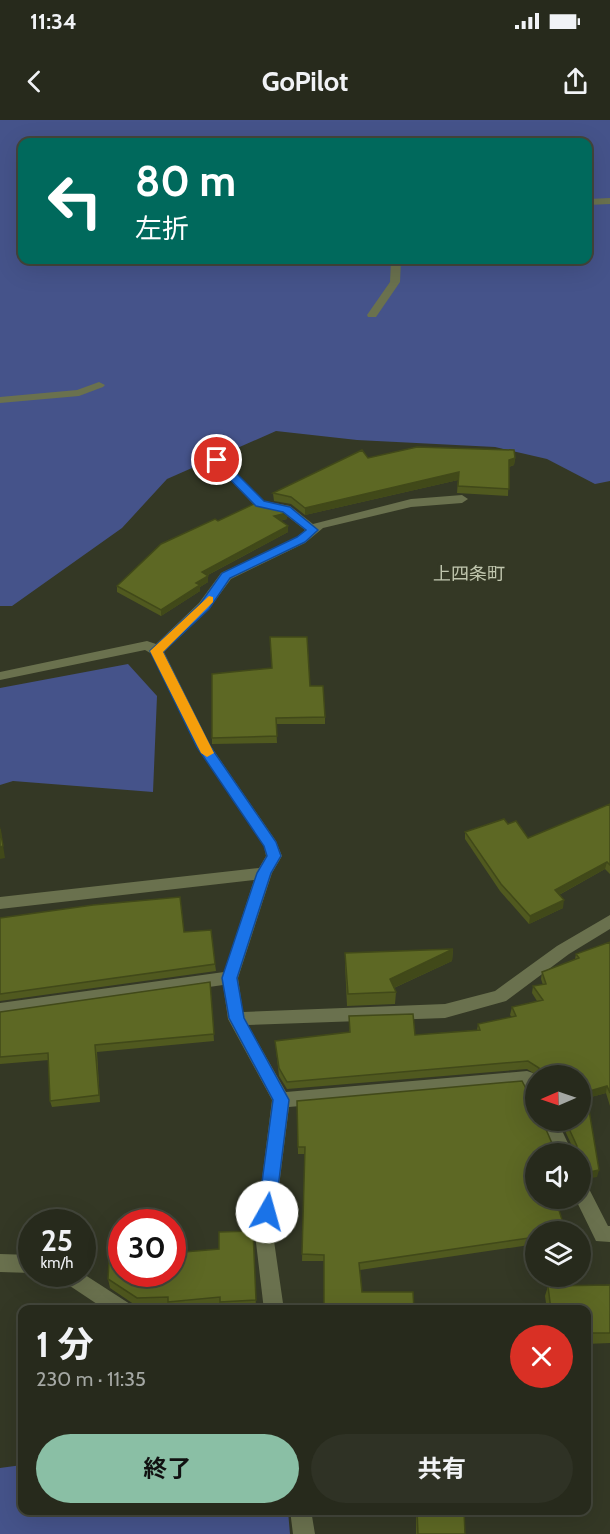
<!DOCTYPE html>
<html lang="ja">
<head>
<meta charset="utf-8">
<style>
	:root { --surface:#272a1c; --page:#2f3225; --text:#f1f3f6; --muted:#a4a7a3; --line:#43463b; --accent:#8abfa5 }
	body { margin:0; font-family:Cabin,"Noto Sans JP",sans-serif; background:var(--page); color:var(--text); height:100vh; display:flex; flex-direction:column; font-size:22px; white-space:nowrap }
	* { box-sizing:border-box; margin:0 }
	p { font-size:20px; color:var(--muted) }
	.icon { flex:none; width:33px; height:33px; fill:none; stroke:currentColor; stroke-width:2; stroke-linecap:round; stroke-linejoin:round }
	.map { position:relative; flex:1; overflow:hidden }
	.drawer { position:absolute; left:18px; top:1185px; width:573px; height:210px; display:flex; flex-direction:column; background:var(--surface); border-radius:12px; box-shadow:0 6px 24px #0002,0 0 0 2px var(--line) }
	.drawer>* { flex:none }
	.top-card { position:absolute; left:18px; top:18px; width:574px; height:126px; border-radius:12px; box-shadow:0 6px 24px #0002,0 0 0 2px var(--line); background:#00695c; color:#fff; overflow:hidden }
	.needle { width:39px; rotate:268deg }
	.fabs { position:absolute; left:525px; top:945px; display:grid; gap:12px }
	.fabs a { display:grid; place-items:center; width:66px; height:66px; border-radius:50%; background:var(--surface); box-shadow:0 6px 24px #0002,0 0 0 2px var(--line); font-size:30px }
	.speed { position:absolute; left:18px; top:1089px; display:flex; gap:12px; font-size:30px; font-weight:700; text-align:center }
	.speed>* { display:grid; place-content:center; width:78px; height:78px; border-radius:50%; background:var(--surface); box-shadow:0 6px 24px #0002,0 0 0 2px var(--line); line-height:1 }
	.speed small { font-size:15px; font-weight:400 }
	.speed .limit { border:9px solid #d22; background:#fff; color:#111 }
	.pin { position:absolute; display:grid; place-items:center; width:51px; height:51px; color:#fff; margin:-26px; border:3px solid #fff; border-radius:50%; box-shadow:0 2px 6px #0007 }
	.me { position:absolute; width:66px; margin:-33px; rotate:7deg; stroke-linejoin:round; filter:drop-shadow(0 0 4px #0008) }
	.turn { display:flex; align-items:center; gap:21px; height:126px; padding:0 18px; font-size:27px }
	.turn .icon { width:78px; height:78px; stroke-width:2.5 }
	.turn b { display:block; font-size:42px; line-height:51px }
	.round { display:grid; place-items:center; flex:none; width:63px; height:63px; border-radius:32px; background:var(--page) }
	.summary { display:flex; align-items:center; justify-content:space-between; height:102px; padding:0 18px }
	h1 { font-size:36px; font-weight:700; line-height:45px }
	.primary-button { display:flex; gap:12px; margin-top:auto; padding:12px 18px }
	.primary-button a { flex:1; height:69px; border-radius:36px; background:var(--accent); color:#111; font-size:24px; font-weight:700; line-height:69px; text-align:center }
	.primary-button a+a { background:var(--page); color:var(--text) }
	.status { display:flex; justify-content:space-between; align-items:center; height:42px; padding:0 30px; background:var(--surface); direction:ltr }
	.status svg { height:16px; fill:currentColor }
	header { display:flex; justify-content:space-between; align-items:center; height:78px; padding:0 18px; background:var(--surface); font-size:27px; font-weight:700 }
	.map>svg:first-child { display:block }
</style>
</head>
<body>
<div class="status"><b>11:34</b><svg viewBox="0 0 49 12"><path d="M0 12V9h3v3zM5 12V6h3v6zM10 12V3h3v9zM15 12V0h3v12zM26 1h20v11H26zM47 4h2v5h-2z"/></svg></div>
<header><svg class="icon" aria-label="back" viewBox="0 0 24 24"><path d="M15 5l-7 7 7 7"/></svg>GoPilot<svg class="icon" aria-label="share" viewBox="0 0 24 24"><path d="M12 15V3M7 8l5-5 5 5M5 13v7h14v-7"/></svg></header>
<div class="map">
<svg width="610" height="1414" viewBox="0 0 610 1414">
	<rect width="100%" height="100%" fill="#343825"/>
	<!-- green -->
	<path fill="#45538a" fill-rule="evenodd" d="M 0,0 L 610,0 L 610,361 L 595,364 L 547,339 L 495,327 L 357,320 L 276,311 L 167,359 L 122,408 L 12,486 L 0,486 ZM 22,22 L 588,22 L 588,140 L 22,140 Z
		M 128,544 L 157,576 L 153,672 L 13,661 L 0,665 L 0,568 Z
		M 22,1345 L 22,1390 L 288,1391 L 290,1414 L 0,1414 L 0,1348 Z"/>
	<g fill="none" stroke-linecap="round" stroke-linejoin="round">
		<!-- service -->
		<path fill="#6a714e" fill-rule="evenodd" d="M 391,140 L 401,140 L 400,162 L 376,197 L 368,197 L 367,195 L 390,162 Z
			M 0,1134 L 32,1135 L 32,1153 L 0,1152 Z
			M 82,1153 L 130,1184 L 132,1190 L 106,1190 L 61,1160 L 58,1154 Z"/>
		<!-- minor -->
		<path fill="#6a714e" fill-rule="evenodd" d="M 610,78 L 610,84 L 588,85 L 588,79 Z
			M 99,262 L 105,265 L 103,267 L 79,276 L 0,283 L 0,277 L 77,270 Z
			M 217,336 L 221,338 L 264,381 L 290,386 L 313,404 L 411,379 L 462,375 L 468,379 L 462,383 L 411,387 L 323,408 L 305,423 L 231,459 L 209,489 L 164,532 L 210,625 L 276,721 L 282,736 L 272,753 L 238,858 L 243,892 L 445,884 L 495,871 L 557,826 L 610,795 L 610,809 L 569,834 L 506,881 L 445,898 L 248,905 L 286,972 L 527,951 L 533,953 L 536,957 L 536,982 L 530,980 L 522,966 L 289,987 L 273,1114 L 284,1190 L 264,1190 L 255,1114 L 272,980 L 228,899 L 223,865 L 0,897 L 0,883 L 224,852 L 254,760 L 0,789 L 0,777 L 259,748 L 266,736 L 264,726 L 197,627 L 152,534 L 145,530 L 0,560 L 0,552 L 147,521 L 156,524 L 199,483 L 221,453 L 297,417 L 305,410 L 282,392 L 256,387 L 213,342 L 213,338 Z
			M 539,1000 L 557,1000 L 573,1034 L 555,1034 Z
			M 580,1061 L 586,1063 L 608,1106 L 610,1106 L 610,1122 L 596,1121 L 575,1078 L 580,1078 Z
			M 290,1390 L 311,1390 L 315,1414 L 293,1414 Z"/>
	</g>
	<!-- wall -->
	<path fill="#50591f" d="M 368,338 L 515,338 L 514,345 L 509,347 L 508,376 L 457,373 L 458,360 L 305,395 L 291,384 L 274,381 L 273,373 Z
		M 287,399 L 280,401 L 288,412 L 208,455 L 208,462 L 200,467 L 200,471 L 161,496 L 117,472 L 117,466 L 218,401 Z
		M 310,566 L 325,597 L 325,604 L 276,604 L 277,623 L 212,624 L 212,618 Z
		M 610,684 L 610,754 L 605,749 L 559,775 L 563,788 L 529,804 L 500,771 L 465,719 L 465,712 L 508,704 L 528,718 Z
		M 0,798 L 184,812 L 215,844 L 216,851 L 0,881 Z
		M 610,822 L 610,986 L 606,973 L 587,978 L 597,1057 L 536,1034 L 536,1124 L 360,1150 L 324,1190 L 324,1141 L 302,1141 L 305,1034 L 298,1034 L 297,981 L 536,1000 L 554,1028 L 573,1028 L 560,1000 L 580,1000 L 580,956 L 538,956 L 527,949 L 287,969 L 279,956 L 275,921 L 349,912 L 349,896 L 415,915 L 477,910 L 478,904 L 512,897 L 510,895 L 512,887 L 537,881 L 532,873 L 533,866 L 543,865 L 541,859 L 542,852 L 575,839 L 576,834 Z
		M 453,829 L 452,841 L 394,868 L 396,872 L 395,884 L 347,886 L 345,844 L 345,833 Z
		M 210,862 L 214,921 L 97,932 L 100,982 L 52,987 L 50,981 L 49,940 L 0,944 L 0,892 Z
		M 253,1111 L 256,1189 L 221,1190 L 221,1186 L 185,1190 L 169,1190 L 169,1186 L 138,1187 L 110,1168 L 108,1159 L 122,1154 L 219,1129 Z
		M 610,1165 L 610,1223 L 586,1224 L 586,1190 L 547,1190 L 545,1176 L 548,1166 Z
		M 417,1390 L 465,1414 L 416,1414 L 416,1399 Z"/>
	<!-- shaded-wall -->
	<path fill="#414919" d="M 515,338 L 514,345 L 508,347 L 509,340 Z
		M 459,352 L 458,360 L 305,395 L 305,388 Z
		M 287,393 L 287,399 L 274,402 L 274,396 Z
		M 288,406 L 288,412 L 202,458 L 202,452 Z
		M 208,456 L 208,462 L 200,467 L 200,471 L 161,496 L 161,490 L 196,463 Z
		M 0,706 L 5,738 L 0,739 Z
		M 607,742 L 605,749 L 553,778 L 555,770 Z
		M 564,780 L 563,788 L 529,804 L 530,796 Z
		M 453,829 L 452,841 L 389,870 L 390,859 Z
		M 607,966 L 606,973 L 584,979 L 586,972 Z
		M 599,1050 L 597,1057 L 580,1060 L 580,1054 Z"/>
	<!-- building -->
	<path fill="#5d6824" stroke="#414919" stroke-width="1.5" d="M 417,327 L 514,330 L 515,338 L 509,340 L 509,369 L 458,366 L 459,352 L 305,388 L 291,377 L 273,373 L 362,330 L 368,338 Z
		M 256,383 L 281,388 L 287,393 L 274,396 L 288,406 L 202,452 L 208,456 L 196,463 L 200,465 L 161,490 L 117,466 L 161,424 L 215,399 L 218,401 Z
		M 270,517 L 307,517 L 310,566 L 323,566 L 325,597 L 276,598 L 277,616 L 212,618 L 212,554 L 272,548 Z
		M 610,684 L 610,745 L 607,742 L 555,770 L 564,780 L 530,796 L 501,764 L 465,712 L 504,699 L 508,704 L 516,701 L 528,718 Z
		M 0,709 L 3,726 L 0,727 Z
		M 180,777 L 184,812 L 211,810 L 215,844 L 0,874 L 0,798 L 93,785 Z
		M 610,822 L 610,973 L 607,966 L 586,972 L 599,1050 L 580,1054 L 580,1034 L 536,1034 L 536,1078 L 555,1078 L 566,1112 L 536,1112 L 536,1117 L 359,1143 L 362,1172 L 413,1172 L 414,1190 L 324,1190 L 324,1135 L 302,1134 L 305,1027 L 298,1027 L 297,981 L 522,961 L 529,974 L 536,976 L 536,1000 L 542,1000 L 554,1028 L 576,1029 L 577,1026 L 565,1000 L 580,1000 L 580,956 L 539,956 L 539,948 L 528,941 L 287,962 L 279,948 L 275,921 L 350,912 L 349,896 L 413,894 L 415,915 L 480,910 L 478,904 L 516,896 L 512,887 L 543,880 L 533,866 L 546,864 L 542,852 L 579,838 L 576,834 Z
		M 453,829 L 390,859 L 396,872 L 348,874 L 345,833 Z
		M 210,862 L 214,914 L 95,925 L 99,975 L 50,981 L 48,933 L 0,937 L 0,892 Z
		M 253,1111 L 256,1180 L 220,1182 L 220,1177 L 168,1182 L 168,1177 L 137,1178 L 108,1159 L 110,1123 L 122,1123 L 122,1154 L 172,1154 L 172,1133 L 219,1129 L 219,1112 Z
		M 610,1165 L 610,1213 L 586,1213 L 586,1190 L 551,1190 L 548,1166 Z
		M 417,1390 L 464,1391 L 465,1414 L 418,1414 Z"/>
	<!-- route -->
	<path fill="#1a73e8" stroke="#114b97" stroke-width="1.5" d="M 213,338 L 221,338 L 264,381 L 290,387 L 318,410 L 305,422 L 230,458 L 209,489 L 163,532 L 210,626 L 276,722 L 281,736 L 271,753 L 237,858 L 244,898 L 289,980 L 275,1092 L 273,1097 L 267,1099 L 261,1097 L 258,1092 L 273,980 L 229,898 L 222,858 L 257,753 L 267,736 L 264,726 L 197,627 L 150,531 L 200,484 L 222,453 L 297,417 L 306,410 L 283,392 L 256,386 L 213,342 Z"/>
	<!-- slow -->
	<path fill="#f59e0b" d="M 209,476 L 213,477 L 213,482 L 163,532 L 214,633 L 207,637 L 201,633 L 150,531 Z"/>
	<g text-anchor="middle" stroke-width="6" stroke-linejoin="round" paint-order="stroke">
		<!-- neighbourhood labels -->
		<g font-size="18" fill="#bfc5ad" stroke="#343825">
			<text x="469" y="460">上四条町</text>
		</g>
	</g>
</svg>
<div class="fabs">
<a><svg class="needle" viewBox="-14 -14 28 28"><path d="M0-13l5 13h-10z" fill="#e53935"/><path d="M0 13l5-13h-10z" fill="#a4a7a3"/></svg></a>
<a><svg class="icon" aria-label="sound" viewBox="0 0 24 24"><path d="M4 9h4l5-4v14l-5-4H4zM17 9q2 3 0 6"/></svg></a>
<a><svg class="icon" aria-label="layers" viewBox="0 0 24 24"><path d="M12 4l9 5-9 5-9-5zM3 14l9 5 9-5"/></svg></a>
</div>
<div class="speed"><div>25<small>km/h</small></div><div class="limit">30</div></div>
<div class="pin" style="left:217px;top:340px;background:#d93025"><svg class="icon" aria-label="arrive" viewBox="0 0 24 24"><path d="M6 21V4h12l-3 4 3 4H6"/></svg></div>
<svg class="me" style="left:267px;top:1092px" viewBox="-20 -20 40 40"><circle r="19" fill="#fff"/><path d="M0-13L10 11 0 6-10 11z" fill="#1a73e8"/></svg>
<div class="top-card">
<div class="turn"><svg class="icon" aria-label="left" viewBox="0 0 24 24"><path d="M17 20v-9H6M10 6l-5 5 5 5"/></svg><div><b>80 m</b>左折</div></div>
</div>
<section class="drawer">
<div class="summary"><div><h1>1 分</h1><p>230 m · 11:35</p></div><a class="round" style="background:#d93025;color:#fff"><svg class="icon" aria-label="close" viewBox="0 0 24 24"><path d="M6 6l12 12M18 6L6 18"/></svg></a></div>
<div class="primary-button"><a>終了</a><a>共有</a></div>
</section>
</div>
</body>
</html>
